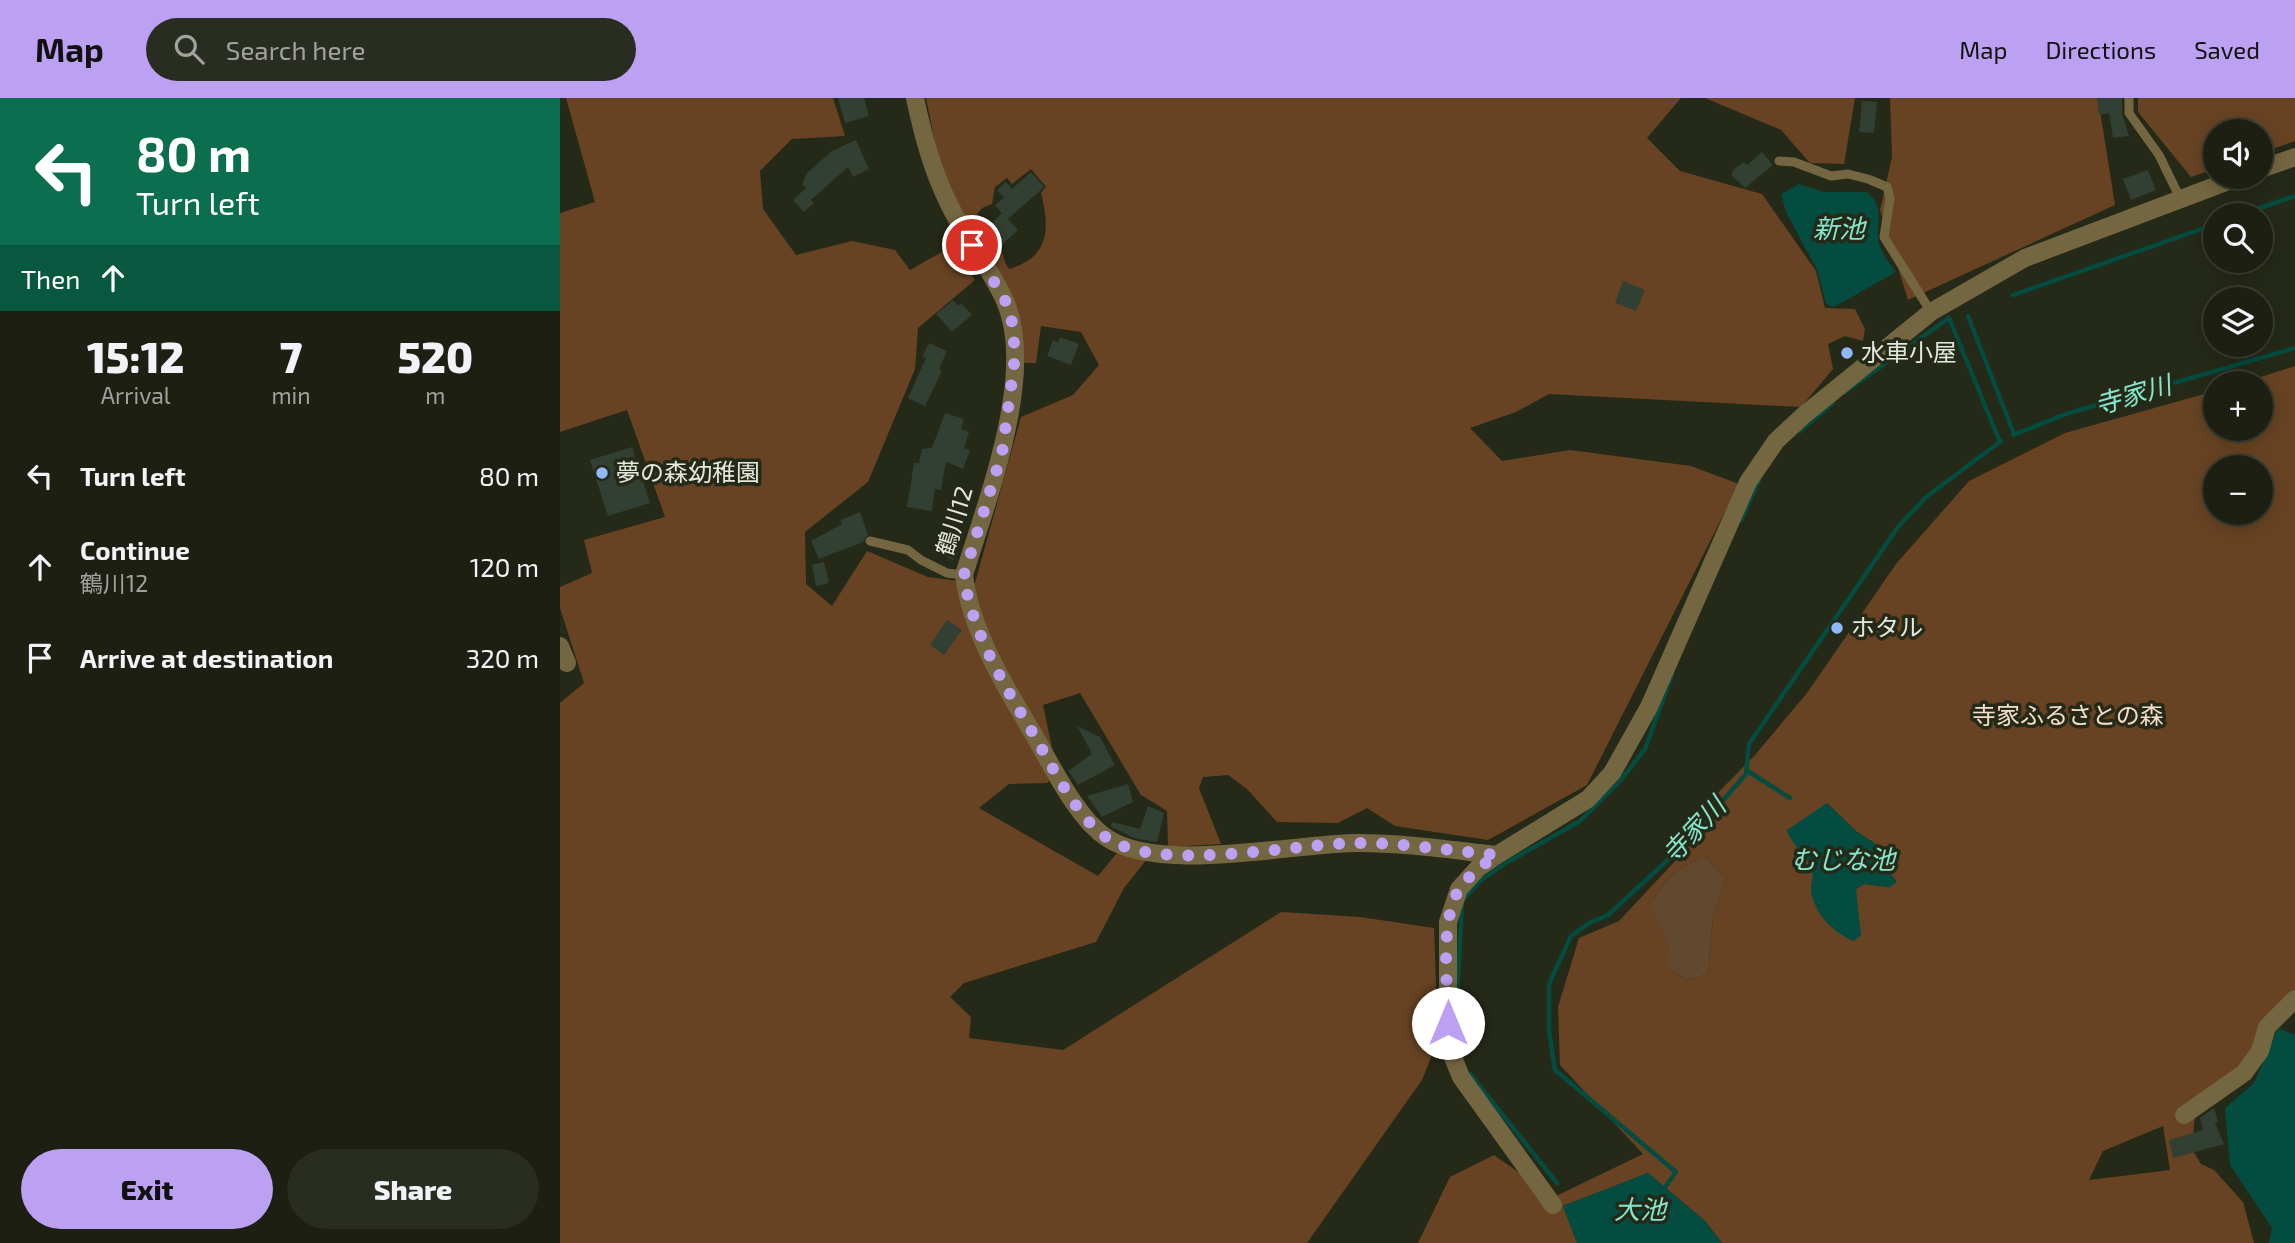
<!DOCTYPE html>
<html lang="en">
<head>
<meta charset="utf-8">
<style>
	:root { --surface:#1c1f12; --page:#292c20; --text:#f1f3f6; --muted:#a0a29f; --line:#3a3d32; --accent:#bca0f2 }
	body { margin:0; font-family:"Exo 2","Noto Sans JP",sans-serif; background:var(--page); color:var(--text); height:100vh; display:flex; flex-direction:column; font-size:26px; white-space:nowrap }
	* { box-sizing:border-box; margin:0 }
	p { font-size:23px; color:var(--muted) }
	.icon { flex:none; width:38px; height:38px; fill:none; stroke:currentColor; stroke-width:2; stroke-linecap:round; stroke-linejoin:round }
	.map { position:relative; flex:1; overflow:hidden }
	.side { display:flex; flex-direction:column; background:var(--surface); width:560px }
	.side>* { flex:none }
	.banner { background:#0b6e4f; color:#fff; overflow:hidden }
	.fabs { position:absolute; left:1643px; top:21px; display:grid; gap:14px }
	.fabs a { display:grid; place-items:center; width:70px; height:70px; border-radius:50%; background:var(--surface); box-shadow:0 4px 18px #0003,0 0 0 2px var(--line); font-size:35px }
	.pin { position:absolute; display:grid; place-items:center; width:60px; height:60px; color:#fff; margin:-30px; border:4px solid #fff; border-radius:50%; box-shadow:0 2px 7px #0007 }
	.me { position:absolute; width:77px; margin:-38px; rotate:0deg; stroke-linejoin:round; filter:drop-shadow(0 0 5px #0008) }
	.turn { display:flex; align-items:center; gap:24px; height:147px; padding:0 21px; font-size:32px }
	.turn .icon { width:91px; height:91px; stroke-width:2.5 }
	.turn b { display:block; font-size:49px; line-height:60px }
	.then { display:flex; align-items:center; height:66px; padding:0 21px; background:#0003; gap:14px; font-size:26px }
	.eta { display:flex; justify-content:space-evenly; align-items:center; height:119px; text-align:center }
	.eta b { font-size:42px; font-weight:800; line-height:49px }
	.action { display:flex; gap:14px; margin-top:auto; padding:14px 21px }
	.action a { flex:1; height:80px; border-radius:42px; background:var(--accent); color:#111; font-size:28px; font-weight:800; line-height:80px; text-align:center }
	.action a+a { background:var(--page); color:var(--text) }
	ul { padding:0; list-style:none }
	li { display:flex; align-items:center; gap:21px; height:91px; padding:0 21px }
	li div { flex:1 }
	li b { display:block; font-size:26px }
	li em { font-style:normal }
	header { display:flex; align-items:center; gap:42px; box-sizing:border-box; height:98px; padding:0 35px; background:var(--accent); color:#111 }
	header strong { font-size:33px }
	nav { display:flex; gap:38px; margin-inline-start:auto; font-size:24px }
	.search { width:490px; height:63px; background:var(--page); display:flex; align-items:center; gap:18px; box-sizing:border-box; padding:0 24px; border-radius:38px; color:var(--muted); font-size:26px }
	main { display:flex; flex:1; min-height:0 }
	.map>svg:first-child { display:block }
</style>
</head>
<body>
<header>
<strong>Map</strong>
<div class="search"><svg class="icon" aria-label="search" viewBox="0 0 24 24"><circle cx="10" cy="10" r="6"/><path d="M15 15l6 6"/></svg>Search here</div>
<nav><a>Map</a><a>Directions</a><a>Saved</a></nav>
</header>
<main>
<section class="side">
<div class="banner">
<div class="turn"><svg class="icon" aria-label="left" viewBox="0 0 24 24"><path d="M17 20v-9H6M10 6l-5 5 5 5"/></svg><div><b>80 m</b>Turn left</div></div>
<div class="then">Then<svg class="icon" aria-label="ahead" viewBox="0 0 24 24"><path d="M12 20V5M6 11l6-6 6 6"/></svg></div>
</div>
<div class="eta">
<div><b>15:12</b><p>Arrival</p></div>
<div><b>7</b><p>min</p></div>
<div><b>520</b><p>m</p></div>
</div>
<ul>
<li><svg class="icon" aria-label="left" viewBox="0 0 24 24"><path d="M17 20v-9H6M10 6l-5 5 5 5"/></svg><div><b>Turn left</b></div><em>80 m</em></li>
<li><svg class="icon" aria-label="ahead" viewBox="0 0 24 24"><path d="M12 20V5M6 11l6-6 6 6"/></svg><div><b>Continue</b><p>鶴川12</p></div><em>120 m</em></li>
<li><svg class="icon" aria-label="arrive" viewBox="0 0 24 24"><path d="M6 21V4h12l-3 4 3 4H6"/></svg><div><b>Arrive at destination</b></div><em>320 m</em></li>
</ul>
<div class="action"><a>Exit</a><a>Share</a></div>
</section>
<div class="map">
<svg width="1735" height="1145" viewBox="0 0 1735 1145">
	<rect width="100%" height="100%" fill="#252918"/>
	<!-- green -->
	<path fill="#634830" d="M 1144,757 L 1166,780 L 1153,819 L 1148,876 L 1127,882 L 1106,868 L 1089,805 L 1112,777 Z"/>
	<!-- forest -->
	<path fill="#674323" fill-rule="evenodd" d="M 6,0 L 273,0 L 285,38 L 232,41 L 200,73 L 203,111 L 236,157 L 292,143 L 335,152 L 350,172 L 392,148 L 415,182 L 358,230 L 355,271 L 308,384 L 245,434 L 246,486 L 272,508 L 307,453 L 368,479 L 415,485 L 461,319 L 513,297 L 539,267 L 521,234 L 481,228 L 476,265 L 462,265 L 411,135 L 378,60 L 366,0 L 1121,0 L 1087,40 L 1120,73 L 1202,96 L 1256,173 L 1265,210 L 1295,211 L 1305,231 L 1303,243 L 1285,238 L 1268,246 L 1273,271 L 1241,309 L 989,296 L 956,314 L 910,330 L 942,363 L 1010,352 L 1131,368 L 1179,386 L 1027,687 L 928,742 L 835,728 L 807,710 L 778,725 L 717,724 L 687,691 L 668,677 L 643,679 L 639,690 L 661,746 L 608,749 L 607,713 L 581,697 L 520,595 L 483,607 L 495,664 L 488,685 L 449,686 L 419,710 L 538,778 L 557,755 L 587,761 L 564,790 L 536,844 L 404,885 L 390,899 L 411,919 L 409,940 L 503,952 L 721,814 L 800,819 L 874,830 L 878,942 L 862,982 L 747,1145 L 0,1145 L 0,605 L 24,585 L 0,510 L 0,489 L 32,475 L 24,442 L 105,419 L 67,312 L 0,334 L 0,115 L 35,104 ZM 471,71 L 486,89 L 481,95 C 490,130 490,159 449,171 L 445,165 L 443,156 L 414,120 L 422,110 L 432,106 L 435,89 L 447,80 L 452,86 Z
		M 1145,0 L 1295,0 L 1284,66 L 1250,65 L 1221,32 Z
		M 1330,0 L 1538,0 L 1555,107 L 1348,202 L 1320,112 L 1332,59 Z
		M 1578,0 L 1735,0 L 1735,43 L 1701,55 L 1701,33 L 1656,33 L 1655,71 L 1631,79 L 1578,14 Z
		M 1735,268 L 1735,891 L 1709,933 L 1684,984 L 1636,1004 L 1632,1051 L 1641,1066 L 1654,1072 L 1683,1104 L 1694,1145 L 1162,1145 L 1145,1123 L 1088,1075 L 1003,1108 L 1017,1145 L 858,1145 L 890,1079 L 934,1057 L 994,1099 L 1083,1056 L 1000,967 L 998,909 L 1019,840 L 1059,823 L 1131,746 L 1148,705 L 1195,657 L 1247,595 L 1336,466 L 1409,383 L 1505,335 L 1655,293 L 1656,331 L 1701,331 L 1701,285 L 1682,285 ZM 1656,369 L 1701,369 L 1701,415 L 1656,415 ZM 1267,705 L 1297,734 L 1322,750 L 1329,789 L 1304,786 L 1296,791 L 1296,803 L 1251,793 L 1254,775 L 1244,755 ZM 1144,757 L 1166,780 L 1153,819 L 1148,876 L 1127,882 L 1106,868 L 1110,850 L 1089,805 L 1112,777 ZM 1603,1028 L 1610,1072 L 1529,1082 L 1543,1053 Z"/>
	<!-- water -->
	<path fill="#034c3f" d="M 1239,86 L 1264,94 L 1307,94 C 1327,112 1314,123 1319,145 C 1321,155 1330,166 1336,174 L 1274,209 L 1266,206 L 1257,172 L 1226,114 L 1221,96 Z
		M 1267,705 L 1297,734 L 1322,750 L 1328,772 L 1337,784 L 1330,789 L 1304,786 L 1296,791 L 1301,838 L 1293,843 C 1272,833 1257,818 1251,795 C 1250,788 1254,780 1252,773 C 1247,754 1233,751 1227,732 Z
		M 1718,930 L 1735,937 L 1735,1145 L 1709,1145 L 1712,1130 L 1670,1067 L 1665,1010 L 1694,985 Z
		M 1088,1075 L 1145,1123 L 1162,1145 L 1017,1145 L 1003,1108 Z"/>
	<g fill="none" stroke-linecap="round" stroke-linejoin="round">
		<!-- stream -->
		<path stroke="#034c3f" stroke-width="4.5" d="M 1680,117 L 1735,98
			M 1453,197 L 1656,126
			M 1408,218 L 1454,336
			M 1285,294 L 1389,220 L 1440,344
			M 1240,333 L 1273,305
			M 1453,337 L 1506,316 L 1735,250
			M 1181,422 L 1199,382
			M 1186,672 L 1230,700
			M 896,919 L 902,803 L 920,783 L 946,765 L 1020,723 L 1059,684 L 1085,651 L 1112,577
			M 910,976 L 997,1085
			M 1103,1092 L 1116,1074 L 995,972 L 989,933 L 989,886 L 1011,838 L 1029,825 L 1048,817 L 1124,747 L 1186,676 L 1189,646 L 1338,429 L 1366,399 L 1441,343"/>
	</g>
	<!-- building -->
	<path fill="#314032" d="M 278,0 L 304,0 L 309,18 L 285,25 Z
		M 1537,0 L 1562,0 L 1562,16 L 1569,38 L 1553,40 L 1549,15 L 1539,17 Z
		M 1302,3 L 1317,4 L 1314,35 L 1299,34 Z
		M 296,42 L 309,71 L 293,79 L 288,69 L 251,102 L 254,105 L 244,114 L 233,102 L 246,90 L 242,86 L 247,75 L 272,53 Z
		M 1202,54 L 1213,67 L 1185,90 L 1171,77 L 1174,71 L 1184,64 L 1187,67 Z
		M 1588,72 L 1596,92 L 1571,102 L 1563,81 Z
		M 471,74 L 484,89 L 448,121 L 458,132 L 441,148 L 425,132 L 442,115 L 443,117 L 435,107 L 444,100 L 437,92 L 446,84 L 452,91 Z
		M 1063,183 L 1085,192 L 1076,213 L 1055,205 Z
		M 393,202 L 398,208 L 401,205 L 412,217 L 392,234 L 376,216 Z
		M 500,239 L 519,246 L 511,267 L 487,258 L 493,242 L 498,244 Z
		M 369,245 L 387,253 L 379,271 L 382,273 L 365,308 L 348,300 L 366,260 L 362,259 Z
		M 385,315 L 404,321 L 401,331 L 409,334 L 404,350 L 410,352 L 403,371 L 386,364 L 381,392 L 375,391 L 372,413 L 347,409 L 354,365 L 359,365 L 362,351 L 372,350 Z
		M 72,349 L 90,405 L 48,418 L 30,362 Z
		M 300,414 L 308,436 L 303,444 L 259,461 L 251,443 L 282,426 L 280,422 Z
		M 379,439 L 400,447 L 393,462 L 373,453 Z
		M 264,464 L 269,485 L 256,488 L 252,467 Z
		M 387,522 L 402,532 L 384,557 L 370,547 Z
		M 517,628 L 540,639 L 555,667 L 518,687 L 508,673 L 532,656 Z
		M 568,686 L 573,704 L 542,719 L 527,698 Z
		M 588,708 L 604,715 L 597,744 L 574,740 L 550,728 L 552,724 L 580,731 Z
		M 1654,1010 L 1658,1024 L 1655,1025 L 1664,1046 L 1613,1060 L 1609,1042 L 1643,1032 L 1640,1020 Z"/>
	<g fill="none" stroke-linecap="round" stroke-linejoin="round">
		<!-- lane -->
		<path stroke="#746640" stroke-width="9" d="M 1569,0 L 1569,15 L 1599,57 L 1620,100
			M 1219,63 L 1234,64 L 1271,78 L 1288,76 L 1308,81 L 1327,89 L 1330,100 L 1324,139 L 1371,214
			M 310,443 L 348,452 L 361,462 L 387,475 L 404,477"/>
		<!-- street -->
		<path stroke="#746640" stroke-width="18" d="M 355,0 C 363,37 372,72 389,106 C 405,140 430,169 445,203 C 477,276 426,404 404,477 C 410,530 444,587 471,632 C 491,665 515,719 547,740 C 601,776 734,745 799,745 C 845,745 891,752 937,757
			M 1701,71 L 1735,59
			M 0,548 L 7,565
			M 1624,1017 L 1684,975 L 1700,953 L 1707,929 L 1735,901
			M 993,1107 L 901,979 L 890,952 L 888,925 L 888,824 L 899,791 L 918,770 L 937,757 L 1028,701 L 1052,675 L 1089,609 L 1188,384 L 1216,343 L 1244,317 L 1371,214 L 1465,160 L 1679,79"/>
	</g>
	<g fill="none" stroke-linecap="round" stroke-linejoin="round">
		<!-- route -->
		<path stroke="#bca0f2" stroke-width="12" stroke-dasharray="0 21.6" d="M 412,147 L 446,204 L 454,231 L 454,267 L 442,355 L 404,477 C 410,530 444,587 471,632 C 491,665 515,718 547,740 C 601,776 734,745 799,745 C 845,745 891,753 937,757 C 924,766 910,776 900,790 C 879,821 888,887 888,925"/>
	</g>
	<!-- markers -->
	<g fill="#91b8fd" stroke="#252918" stroke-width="2.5">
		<circle cx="1287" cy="255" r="7"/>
		<circle cx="42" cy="375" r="7"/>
		<circle cx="1277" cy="530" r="7"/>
	</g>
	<g text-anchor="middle" stroke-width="7" stroke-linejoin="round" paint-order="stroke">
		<!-- poi labels -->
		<g font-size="24" fill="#e5e8dd" stroke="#252918" text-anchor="start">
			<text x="1301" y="263">水車小屋</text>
			<text x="56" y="383">夢の森幼稚園</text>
			<text x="1291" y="538">ホタル</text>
		</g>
		<!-- street labels -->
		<g font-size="24" fill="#e5e8dd" stroke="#252918">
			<text transform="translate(395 423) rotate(-73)" y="8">鶴川12</text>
		</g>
		<!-- park labels -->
		<g font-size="24" fill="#f6ddc8" stroke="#252918">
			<text x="1508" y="626">寺家ふるさとの森</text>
		</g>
		<!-- water labels -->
		<g font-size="26" font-style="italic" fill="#85e5cd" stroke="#252918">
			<text x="1279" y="140">新池</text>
			<text transform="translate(1573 297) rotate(-16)" y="9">寺家川</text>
			<text transform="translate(1134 732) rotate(-47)" y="9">寺家川</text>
			<text x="1283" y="771">むじな池</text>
			<text x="1080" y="1121">大池</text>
		</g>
	</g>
</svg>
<div class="fabs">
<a><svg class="icon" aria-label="sound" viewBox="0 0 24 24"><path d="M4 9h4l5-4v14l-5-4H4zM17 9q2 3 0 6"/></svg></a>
<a><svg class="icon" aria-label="search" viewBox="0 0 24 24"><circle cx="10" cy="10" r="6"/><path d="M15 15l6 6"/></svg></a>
<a><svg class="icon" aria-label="layers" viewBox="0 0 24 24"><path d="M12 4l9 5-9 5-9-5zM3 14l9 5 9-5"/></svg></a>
<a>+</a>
<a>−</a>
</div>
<div class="pin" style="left:412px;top:147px;background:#d93025"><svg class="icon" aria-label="arrive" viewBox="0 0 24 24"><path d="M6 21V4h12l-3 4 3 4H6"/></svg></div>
<svg class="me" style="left:888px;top:925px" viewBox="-20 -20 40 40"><circle r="19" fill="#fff"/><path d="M0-13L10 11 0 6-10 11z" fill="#bca0f2"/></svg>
</div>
</main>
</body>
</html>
